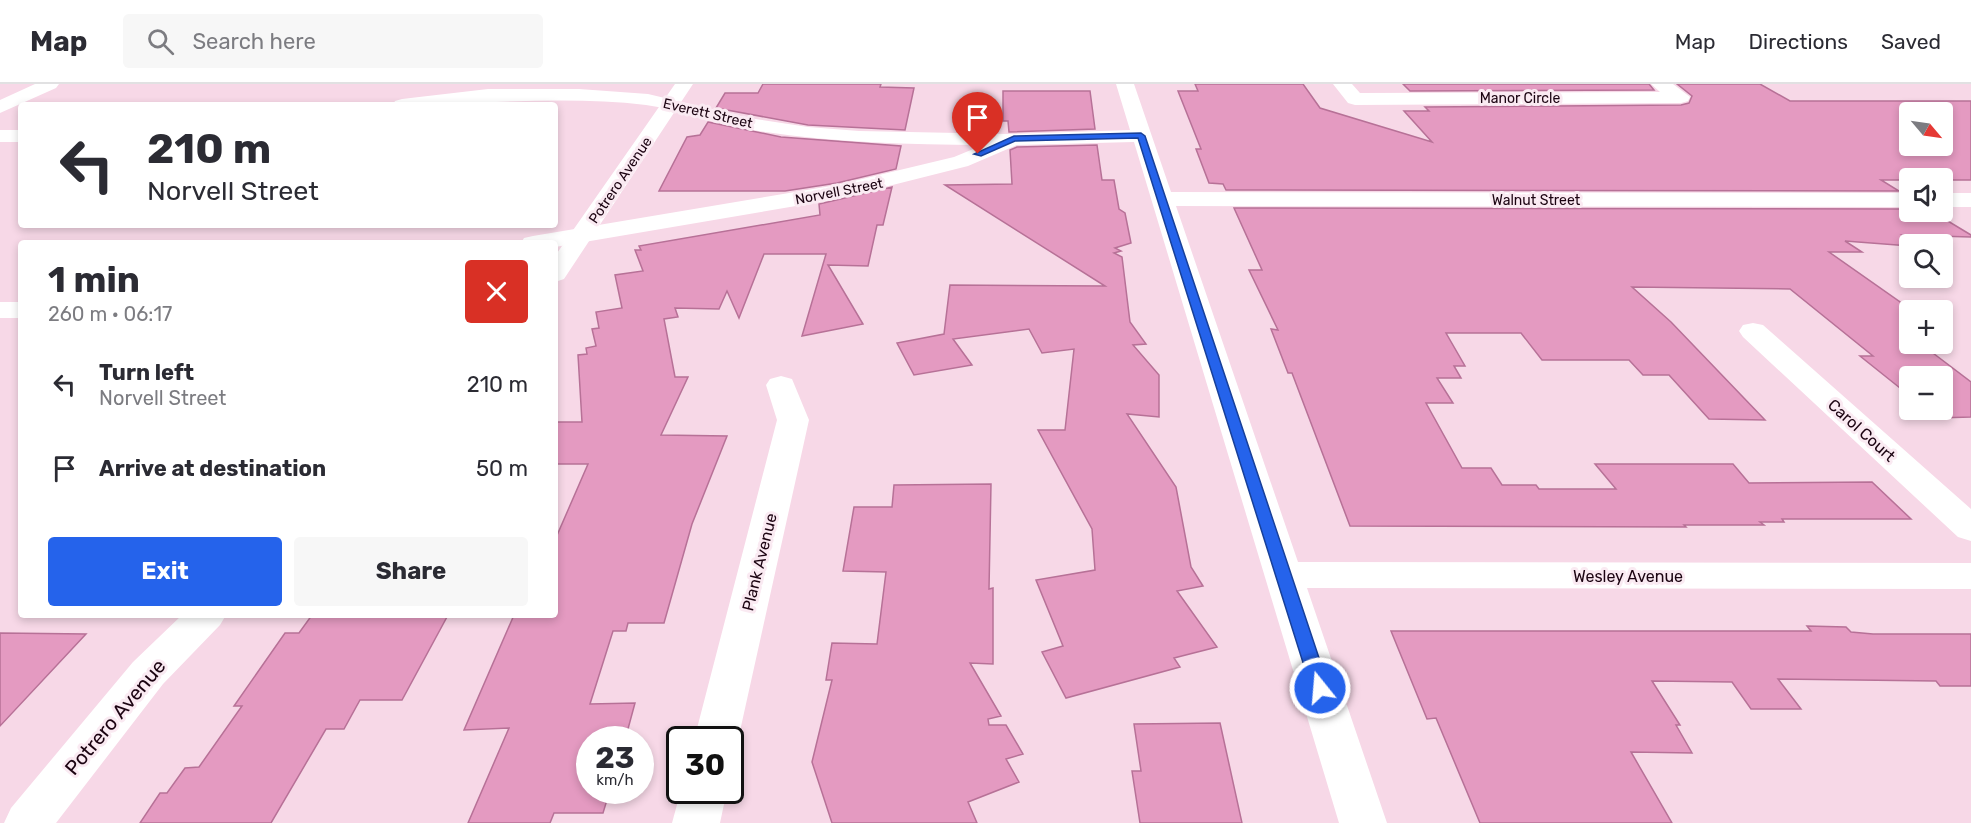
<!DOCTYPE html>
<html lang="en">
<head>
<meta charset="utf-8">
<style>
	:root { --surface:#fff; --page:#f7f7f7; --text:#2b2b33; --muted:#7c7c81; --line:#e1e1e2; --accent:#2563eb }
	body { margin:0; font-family:Rubik,sans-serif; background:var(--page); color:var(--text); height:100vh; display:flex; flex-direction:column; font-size:22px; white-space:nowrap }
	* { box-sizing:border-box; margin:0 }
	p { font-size:20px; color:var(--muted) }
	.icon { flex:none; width:33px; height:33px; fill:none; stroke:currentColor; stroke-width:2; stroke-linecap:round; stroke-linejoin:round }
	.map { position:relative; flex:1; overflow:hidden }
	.sheet { position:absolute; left:18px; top:156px; width:540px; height:378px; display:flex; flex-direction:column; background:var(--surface); border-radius:6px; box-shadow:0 3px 9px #0003 }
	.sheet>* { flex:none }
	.hud { position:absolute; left:18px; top:18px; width:540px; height:126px; border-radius:6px; box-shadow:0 3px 9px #0003; background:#fff; color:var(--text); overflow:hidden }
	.needle { width:39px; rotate:119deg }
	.tools { position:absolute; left:1899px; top:18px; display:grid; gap:12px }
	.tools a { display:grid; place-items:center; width:54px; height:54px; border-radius:6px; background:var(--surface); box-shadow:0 3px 9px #0003; font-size:30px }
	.speed { position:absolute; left:576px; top:642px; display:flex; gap:12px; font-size:30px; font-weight:700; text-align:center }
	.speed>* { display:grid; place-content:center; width:78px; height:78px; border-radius:50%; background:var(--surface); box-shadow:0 3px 9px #0003; line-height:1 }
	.speed small { font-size:15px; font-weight:400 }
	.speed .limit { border:3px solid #111; border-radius:9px; background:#fff; color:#111 }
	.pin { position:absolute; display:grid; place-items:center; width:51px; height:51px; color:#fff; margin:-62px -26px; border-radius:50% 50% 50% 0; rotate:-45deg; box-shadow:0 0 6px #0007 }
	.pin .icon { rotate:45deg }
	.me { position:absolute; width:66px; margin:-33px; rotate:343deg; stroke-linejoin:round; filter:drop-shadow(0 0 4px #0008) }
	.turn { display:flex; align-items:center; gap:21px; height:126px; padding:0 30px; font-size:27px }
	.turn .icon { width:78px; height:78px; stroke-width:2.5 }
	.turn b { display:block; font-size:42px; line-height:51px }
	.round { display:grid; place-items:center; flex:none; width:63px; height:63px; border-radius:6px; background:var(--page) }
	.summary { display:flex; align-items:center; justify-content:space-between; height:102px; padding:0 30px }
	h1 { font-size:36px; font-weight:700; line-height:45px }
	.action { display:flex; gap:12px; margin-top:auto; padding:12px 30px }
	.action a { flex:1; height:69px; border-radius:6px; background:var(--accent); color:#fff; font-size:24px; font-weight:700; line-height:69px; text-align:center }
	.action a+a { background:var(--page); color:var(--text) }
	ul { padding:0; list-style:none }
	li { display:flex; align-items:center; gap:18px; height:84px; padding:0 30px }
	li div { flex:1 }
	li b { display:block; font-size:22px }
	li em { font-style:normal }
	header { display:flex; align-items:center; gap:36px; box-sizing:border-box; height:84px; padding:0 30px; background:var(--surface); border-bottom:2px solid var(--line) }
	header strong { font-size:28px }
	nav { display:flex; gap:33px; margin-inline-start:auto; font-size:21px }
	.search { width:420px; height:54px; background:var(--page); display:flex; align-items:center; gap:15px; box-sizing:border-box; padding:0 21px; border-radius:6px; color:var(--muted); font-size:22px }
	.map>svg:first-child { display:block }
</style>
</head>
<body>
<header>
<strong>Map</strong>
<div class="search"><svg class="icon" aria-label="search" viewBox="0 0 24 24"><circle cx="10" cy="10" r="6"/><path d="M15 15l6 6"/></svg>Search here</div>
<nav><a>Map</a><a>Directions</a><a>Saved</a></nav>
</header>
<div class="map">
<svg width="1971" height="739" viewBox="0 0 1971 739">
	<rect width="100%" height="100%" fill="#f7d8e7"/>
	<!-- building -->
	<path fill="#e49ac1" stroke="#b77197" stroke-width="1.5" fill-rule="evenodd" d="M 763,0 L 881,0 L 880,3 L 914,4 L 905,46 L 808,41 L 716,24 L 725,9 L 758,9 Z
		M 1195,0 L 1303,0 L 1320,24 L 1432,58 L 1404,27 L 1429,27 L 1425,23 L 1681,21 L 1689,19 L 1692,12 L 1677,0 L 1760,0 L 1790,17 L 1971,17 L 1971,96 L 1881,96 L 1899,107 L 1226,106 L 1223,100 L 1209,99 L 1196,65 L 1201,65 L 1178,7 L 1198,7 ZM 1910,28 L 1942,28 L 1942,62 L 1910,62 Z
		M 1403,0 L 1649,0 L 1654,6 L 1410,7 Z
		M 1003,7 L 1090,7 L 1095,45 L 1009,48 L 1008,37 L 1003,37 Z
		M 708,38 L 781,53 L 901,62 L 896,85 L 837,99 L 785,107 L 659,107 L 687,53 L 700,51 Z
		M 1097,61 L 1102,96 L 1114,96 L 1119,125 L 1125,129 L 1131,159 L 1115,164 L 1121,167 L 1114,169 L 1122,173 L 1130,238 L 1146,260 L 1133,261 L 1159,291 L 1159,333 L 1127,330 L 1176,403 L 1191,483 L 1203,502 L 1177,507 L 1217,563 L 1174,574 L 1180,583 L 1066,614 L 1042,568 L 1063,562 L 1036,496 L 1095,486 L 1092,445 L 1038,346 L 1065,346 L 1074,265 L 1042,269 L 1029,245 L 953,255 L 972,281 L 914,291 L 897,259 L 944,250 L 950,201 L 1105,202 L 945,101 L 1012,100 L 1010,66 L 1017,63 Z
		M 892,103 L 883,141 L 877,141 L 868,182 L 828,181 L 863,240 L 802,252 L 826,170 L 764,170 L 739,234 L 727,207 L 719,225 L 675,224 L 678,233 L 664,235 L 675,293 L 688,293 L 661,351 L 727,352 L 692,440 L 664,539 L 628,539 L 626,547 L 613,547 L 590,620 L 635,619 L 625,656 L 590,656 L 590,706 L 610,706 L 603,729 L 554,729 L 550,739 L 468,739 L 509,644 L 464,646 L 514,531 L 555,531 L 555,456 L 588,380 L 555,380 L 555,338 L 582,338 L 578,271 L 587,270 L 586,264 L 596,262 L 592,245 L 599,244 L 596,228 L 622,224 L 615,191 L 643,187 L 635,166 L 641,166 L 639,162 L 820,131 L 819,120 Z
		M 1234,124 L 1910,125 L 1910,128 L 1933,128 L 1971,151 L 1971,153 L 1902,151 L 1915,160 L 1910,162 L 1845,157 L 1862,168 L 1829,168 L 1910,225 L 1910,260 L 1936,260 L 1944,266 L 1929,266 L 1971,298 L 1971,333 L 1937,334 L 1926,326 L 1942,326 L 1942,292 L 1910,292 L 1910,312 L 1860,272 L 1873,272 L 1790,205 L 1632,203 L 1671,238 L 1765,336 L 1709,335 L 1669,291 L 1643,291 L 1629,276 L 1542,276 L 1521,249 L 1446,249 L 1465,282 L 1454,282 L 1461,294 L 1437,294 L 1453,319 L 1426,319 L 1462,384 L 1491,384 L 1502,401 L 1536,401 L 1539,405 L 1616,405 L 1595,380 L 1733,380 L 1749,399 L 1872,398 L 1911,435 L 1782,435 L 1784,438 L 1760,438 L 1764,441 L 1684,441 L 1686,443 L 1350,442 L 1292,289 L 1288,289 L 1271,245 L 1278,246 L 1249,186 L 1262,186 Z
		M 991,400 L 989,505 L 993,504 L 993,580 L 970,579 L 1001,632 L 988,635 L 989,641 L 1006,641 L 1023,670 L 1006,675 L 1019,698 L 968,718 L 977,739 L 832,739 L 812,678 L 832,596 L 826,596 L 832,559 L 877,560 L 886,488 L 843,487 L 854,423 L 892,423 L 894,401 Z
		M 312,531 L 448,531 L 402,616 L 360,616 L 344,645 L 326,645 L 271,739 L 140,739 L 160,709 L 167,709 L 185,684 L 199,683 L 242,622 L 234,622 L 285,549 L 299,549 Z
		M 1807,542 L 1846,543 L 1851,548 L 1873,550 L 1971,550 L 1971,602 L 1940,602 L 1936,597 L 1778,595 L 1801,625 L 1751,625 L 1732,598 L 1652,597 L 1680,641 L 1676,641 L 1692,669 L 1631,668 L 1672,739 L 1480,739 L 1436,634 L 1427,635 L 1391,547 L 1811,547 Z
		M 0,549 L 86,550 L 0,642 Z
		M 1220,639 L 1242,739 L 1140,739 L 1132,687 L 1141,687 L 1134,640 Z"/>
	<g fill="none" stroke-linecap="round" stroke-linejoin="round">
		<!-- street -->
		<path fill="#fff" fill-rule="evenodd" d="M 35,0 L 59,0 L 56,4 L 0,29 L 0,16 Z
			M 1116,0 L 1134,0 L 1171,108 L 1910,109 L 1910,123 L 1176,122 L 1298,478 L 1971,479 L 1971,505 L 1307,504 L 1387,739 L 1339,739 L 1134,58 L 1017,61 L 968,82 L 837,115 L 555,163 L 555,159 L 521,159 L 524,154 L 533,152 L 837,101 L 954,73 L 983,61 C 906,60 829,59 753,46 C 717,41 682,26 646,21 C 562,11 477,21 393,21 L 395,17 L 402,15 L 488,5 L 579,5 L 648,10 L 749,34 L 808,43 L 859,47 L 1008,50 L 1130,46 Z
			M 1333,0 L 1352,0 L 1360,9 L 1660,8 L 1651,0 L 1673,0 L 1690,13 L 1688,17 L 1681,19 L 1355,21 L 1348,19 Z
			M 0,46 L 21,46 L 21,58 L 0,58 Z
			M 1942,109 L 1971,109 L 1971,123 L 1942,123 Z
			M 0,218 L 21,218 L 21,234 L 0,234 Z
			M 1753,239 L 1763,241 L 1971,425 L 1971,457 L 1958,453 L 1743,253 L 1739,247 L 1743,241 Z
			M 781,292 L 792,295 L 809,336 L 738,656 L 730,669 L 730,656 L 694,656 L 777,336 L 766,301 L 770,295 Z
			M 681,706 L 727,706 L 720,739 L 672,739 Z"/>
		<!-- secondary -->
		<path fill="#fff" fill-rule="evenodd" d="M 675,0 L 693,0 L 564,195 L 555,198 L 555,172 Z
			M 182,531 L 226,531 L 220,541 L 163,600 L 56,739 L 4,739 L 11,724 L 133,578 Z"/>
	</g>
	<!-- route -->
	<path fill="#2563eb" stroke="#184099" stroke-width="1.5" d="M 1141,49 L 1145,52 L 1329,604 L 1326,609 L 1320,611 L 1314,609 L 1311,604 L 1138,54 L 1015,57 L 981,72 L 974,70 L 1014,52 Z"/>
	<g text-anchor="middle" stroke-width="6" stroke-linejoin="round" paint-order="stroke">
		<!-- far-street labels -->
		<g font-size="14" fill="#1b0311" stroke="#faeaf2">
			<text x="1520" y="19">Manor Circle</text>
			<text transform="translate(708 29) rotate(13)" y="5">Everett Street</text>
			<text transform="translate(620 96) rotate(-56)" y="5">Potrero Avenue</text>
			<text transform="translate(839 107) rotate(-11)" y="5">Norvell Street</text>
			<text x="1536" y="121">Walnut Street</text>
		</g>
		<!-- street labels -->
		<g font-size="16" fill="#1b0311" stroke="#faeaf2">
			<text transform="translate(1862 346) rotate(42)" y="6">Carol Court</text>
			<text transform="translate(759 478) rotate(-76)" y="6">Plank Avenue</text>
			<text x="1628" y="498">Wesley Avenue</text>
		</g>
		<!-- near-street labels -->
		<g font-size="20" fill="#1b0311" stroke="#faeaf2">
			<text transform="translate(115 633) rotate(-50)" y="7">Potrero Avenue</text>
		</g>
	</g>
</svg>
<div class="tools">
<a><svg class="needle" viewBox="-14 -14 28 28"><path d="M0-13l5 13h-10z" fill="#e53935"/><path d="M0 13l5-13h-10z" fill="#7c7c81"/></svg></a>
<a><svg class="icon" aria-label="sound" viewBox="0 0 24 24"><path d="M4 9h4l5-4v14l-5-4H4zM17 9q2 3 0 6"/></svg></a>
<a><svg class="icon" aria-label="search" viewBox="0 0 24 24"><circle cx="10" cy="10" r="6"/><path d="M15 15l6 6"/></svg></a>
<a>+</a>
<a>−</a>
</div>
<div class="speed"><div>23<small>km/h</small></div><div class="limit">30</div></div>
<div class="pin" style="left:978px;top:70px;background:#d93025"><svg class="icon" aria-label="arrive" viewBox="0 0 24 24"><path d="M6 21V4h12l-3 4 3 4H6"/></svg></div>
<svg class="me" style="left:1320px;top:604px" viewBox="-20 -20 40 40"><circle r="17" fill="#2563eb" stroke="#fff" stroke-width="3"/><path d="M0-11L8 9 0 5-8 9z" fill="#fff"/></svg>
<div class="hud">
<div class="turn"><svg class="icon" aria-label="left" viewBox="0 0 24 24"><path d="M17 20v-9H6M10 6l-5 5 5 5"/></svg><div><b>210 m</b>Norvell Street</div></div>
</div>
<section class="sheet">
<div class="summary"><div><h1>1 min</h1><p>260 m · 06:17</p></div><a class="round" style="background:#d93025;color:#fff"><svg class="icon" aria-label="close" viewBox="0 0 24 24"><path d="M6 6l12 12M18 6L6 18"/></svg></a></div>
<ul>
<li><svg class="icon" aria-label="left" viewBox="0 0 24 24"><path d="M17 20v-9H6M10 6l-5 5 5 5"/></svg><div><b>Turn left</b><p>Norvell Street</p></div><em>210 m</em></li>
<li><svg class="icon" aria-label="arrive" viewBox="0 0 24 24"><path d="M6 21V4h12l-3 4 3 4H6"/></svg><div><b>Arrive at destination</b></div><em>50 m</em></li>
</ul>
<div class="action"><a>Exit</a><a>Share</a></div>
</section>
</div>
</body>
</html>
